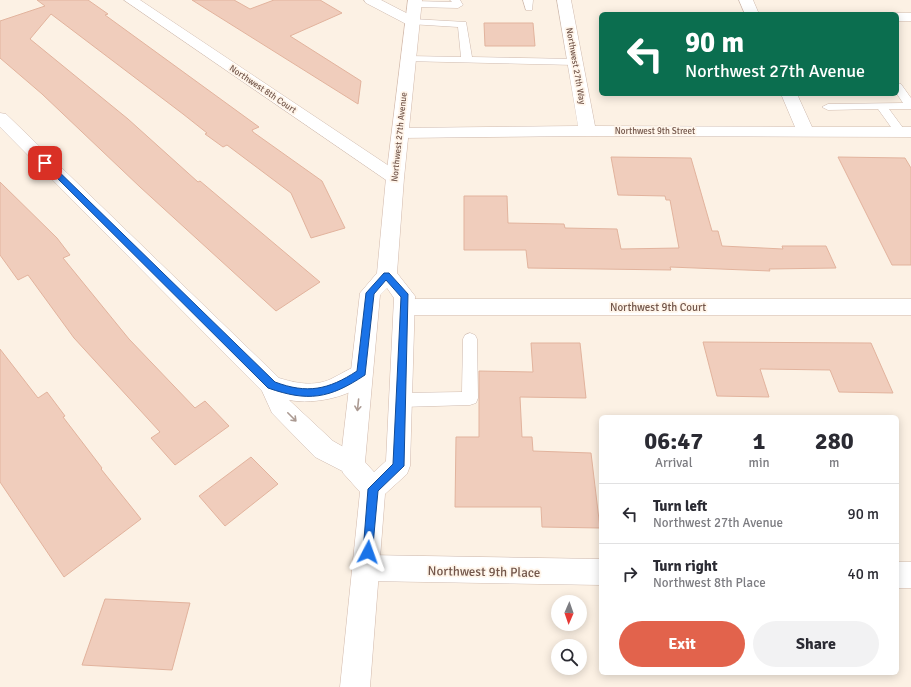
<!DOCTYPE html>
<html lang="en">
<head>
<meta charset="utf-8">
<style>
	:root { --surface:#fff; --page:#f2f2f3; --text:#2b2b33; --muted:#7c7c81; --line:#e1e1e2; --accent:#e2634c }
	body { margin:0; font-family:Signika,sans-serif; background:var(--page); color:var(--text); height:100vh; display:flex; flex-direction:column; font-size:15px; white-space:nowrap }
	* { box-sizing:border-box; margin:0 }
	p { font-size:13px; color:var(--muted) }
	.icon { flex:none; width:22px; height:22px; fill:none; stroke:currentColor; stroke-width:2; stroke-linecap:round; stroke-linejoin:round }
	.map { position:relative; flex:1; overflow:hidden }
	.drawer { position:absolute; left:599px; top:415px; width:300px; height:260px; display:flex; flex-direction:column; background:var(--surface); border-radius:6px; box-shadow:0 2px 10px #0003 }
	.drawer>* { flex:none }
	.top-card { position:absolute; left:599px; top:12px; width:300px; height:84px; border-radius:6px; box-shadow:0 2px 10px #0003; background:#0b6e4f; color:#fff; overflow:hidden }
	.needle { width:26px; rotate:182deg }
	.tools { position:absolute; left:551px; top:595px; display:grid; gap:8px }
	.tools a { display:grid; place-items:center; width:36px; height:36px; border-radius:50%; background:var(--surface); box-shadow:0 2px 10px #0003; font-size:20px }
	.pin { position:absolute; display:grid; place-items:center; width:34px; height:34px; color:#fff; margin:-17px; border-radius:8px; box-shadow:0 2px 6px #0006 }
	.me { position:absolute; width:44px; margin:-22px; rotate:4deg; stroke-linejoin:round; filter:drop-shadow(0 0 3px #0008) }
	.turn { display:flex; align-items:center; gap:14px; height:84px; padding:0 20px; font-size:18px }
	.turn .icon { width:52px; height:52px; stroke-width:2.5 }
	.turn b { display:block; font-size:28px; line-height:34px }
	.eta { display:flex; justify-content:space-evenly; align-items:center; height:68px; text-align:center }
	.eta b { font-size:24px; font-weight:700; line-height:28px }
	.button { display:flex; gap:8px; margin-top:auto; padding:8px 20px }
	.button a { flex:1; height:46px; border-radius:24px; background:var(--accent); color:#fff; font-size:16px; font-weight:700; line-height:46px; text-align:center }
	.button a+a { background:var(--page); color:var(--text) }
	ul { padding:0; list-style:none }
	li { display:flex; align-items:center; gap:12px; height:60px; padding:0 20px; border-top:1px solid var(--line) }
	li div { flex:1 }
	li b { display:block; font-size:15px }
	li em { font-style:normal }
	.map>svg:first-child { display:block }
</style>
</head>
<body>
<div class="map">
<svg width="911" height="687" viewBox="0 0 911 687">
	<rect width="100%" height="100%" fill="#fcf1e4"/>
	<!-- building -->
	<path fill="#f0cdbc" stroke="#e2b39d" d="M 37,0 L 88,0 L 108,14 L 105,15 L 259,127 L 252,130 L 253,132 L 322,181 L 345,228 L 311,238 L 291,193 L 227,145 L 223,147 L 205,134 L 207,133 L 183,114 L 51,14 L 30,39 L 128,119 L 198,182 L 200,181 L 320,282 L 276,311 L 140,187 L 42,94 L 0,58 L 0,21 L 45,6 Z
		M 192,0 L 234,0 L 250,9 L 274,0 L 320,0 L 342,13 L 290,36 L 361,81 L 358,104 Z
		M 484,23 L 533,23 L 535,46 L 485,46 Z
		M 611,157 L 691,158 L 712,231 L 718,231 L 722,246 L 783,249 L 782,246 L 826,246 L 836,268 L 769,269 L 770,271 L 670,267 L 671,270 L 528,268 L 526,250 L 464,250 L 464,196 L 507,196 L 508,223 L 564,224 L 565,228 L 617,229 L 621,249 L 679,248 L 670,200 L 666,200 L 665,196 L 618,195 Z
		M 838,157 L 905,158 L 911,168 L 911,265 L 892,265 Z
		M 0,182 L 57,238 L 70,255 L 63,258 L 129,339 L 195,408 L 205,401 L 229,426 L 175,465 L 151,438 L 160,432 L 74,338 L 28,275 L 18,280 L 0,255 Z
		M 703,342 L 871,343 L 893,393 L 839,392 L 830,370 L 760,369 L 769,397 L 717,396 Z
		M 531,343 L 580,343 L 586,398 L 520,397 L 522,437 L 532,437 L 533,451 L 591,453 L 600,528 L 542,527 L 541,507 L 455,507 L 456,437 L 479,437 L 479,371 L 533,372 Z
		M 0,349 L 38,398 L 47,392 L 65,416 L 63,417 L 102,468 L 101,469 L 141,519 L 64,577 L 0,482 Z
		M 251,457 L 278,484 L 225,526 L 199,496 Z
		M 105,599 L 190,603 L 172,670 L 82,665 Z"/>
	<g fill="none" stroke-linecap="round" stroke-linejoin="round">
		<defs>
			<path id="lane" d="M 450,0 L 460,0 L 463,5 L 458,8 L 414,7 L 409,4 L 414,1 L 452,2 Z
				M 523,0 L 533,0 L 532,10 L 526,10 Z
				M 413,19 L 466,22 L 472,57 L 575,59 L 580,62 L 575,65 L 404,61 L 403,59 L 404,57 L 408,56 L 461,57 L 458,27 L 410,24 L 408,22 L 410,20 Z
				M 897,83 L 901,84 L 911,98 L 911,109 L 889,109 L 906,132 L 904,134 L 896,134 L 878,109 L 828,110 L 822,107 L 828,104 L 903,103 L 897,94 Z
				M 470,333 L 475,335 L 477,339 L 478,398 L 476,403 L 470,405 L 401,407 L 395,405 L 393,400 L 395,395 L 401,393 L 462,392 L 463,339 L 465,335 Z"/>
			<path id="street" d="M 124,0 L 140,0 L 401,174 L 404,178 L 401,182 L 395,184 L 389,182 Z
				M 364,0 L 381,0 L 418,19 L 420,22 L 418,25 L 408,25 L 366,3 Z
				M 557,0 L 571,0 L 595,126 L 795,127 L 781,94 L 797,94 L 812,127 L 911,127 L 911,137 L 587,136 L 400,138 L 394,137 L 392,133 L 394,129 L 400,128 L 578,126 Z
				M 739,0 L 753,0 L 759,14 L 745,14 Z
				M 897,13 L 911,13 L 911,21 L 897,21 L 897,14 L 892,14 Z
				M 0,113 L 6,114 L 279,378 C 295,383 314,387 331,379 C 341,374 350,368 361,364 L 369,367 L 372,373 C 360,397 313,405 289,400 L 333,441 L 361,457 L 364,465 L 361,473 L 352,476 L 315,457 L 272,413 L 262,391 L 0,127 Z
				M 405,299 L 911,299 L 911,315 L 405,315 L 398,313 L 394,307 L 398,301 Z
				M 367,555 L 601,559 L 601,585 L 367,581 L 357,577 L 353,568 L 357,559 Z
				M 897,562 L 911,562 L 911,588 L 897,588 Z"/>
			<path id="secondary" d="M 408,0 L 422,0 L 404,178 L 397,273 L 415,296 L 410,466 L 407,474 L 385,494 L 370,687 L 340,687 L 360,492 L 343,473 L 340,465 L 360,293 L 377,273 L 386,178 ZM 387,288 L 394,298 L 386,461 L 374,472 L 365,462 L 380,295 Z"/>
		</defs>
		<!-- lane casing -->
		<use href="#lane" stroke="#cfbaae" stroke-width="1"/>
		<!-- street casing -->
		<use href="#street" stroke="#cfbaae" stroke-width="1"/>
		<!-- secondary casing -->
		<use href="#secondary" stroke="#d2b9ab" stroke-width="1"/>
		<!-- lane -->
		<use href="#lane" fill="#fff" fill-rule="evenodd"/>
		<!-- street -->
		<use href="#street" fill="#fff" fill-rule="evenodd"/>
		<!-- secondary -->
		<use href="#secondary" fill="#fff" fill-rule="evenodd"/>
	</g>
	<!-- one-way arrows -->
	<defs><path id="oneway-shaft" d="M-6 0H5M1.5-3L5.5 0L1.5 3" fill="none" stroke-width="1.6" stroke-linecap="round" stroke-linejoin="round"/></defs>
	<g stroke="#ab9a92">
		<use href="#oneway-shaft" transform="translate(358 405) rotate(96)"/>
		<use href="#oneway-shaft" transform="translate(292 417) rotate(45)"/>
	</g>
	<!-- route -->
	<path fill="#1a73e8" stroke="#114b97" d="M 43,161 L 48,161 L 275,382 C 307,394 328,390 357,371 L 366,293 L 384,273 L 389,273 L 408,294 L 404,466 L 378,491 L 372,556 L 368,558 L 364,556 L 363,552 L 368,489 L 393,464 L 401,297 L 386,280 L 374,294 L 365,375 C 329,399 308,402 268,388 L 43,164 Z"/>
	<g text-anchor="middle" stroke-width="3.5" stroke-linejoin="round" paint-order="stroke">
		<!-- far-street labels -->
		<g font-size="9" fill="#73564a" stroke="#fff5ea">
			<text transform="translate(576 66) rotate(80)" y="3">Northwest 27th Way</text>
			<text transform="translate(263 89) rotate(34)" y="3">Northwest 8th Court</text>
			<text x="655" y="134">Northwest 9th Street</text>
			<text transform="translate(399 137) rotate(-84)" y="3">Northwest 27th Avenue</text>
		</g>
		<!-- street labels -->
		<g font-size="11" fill="#73564a" stroke="#fff5ea">
			<text x="658" y="311">Northwest 9th Court</text>
		</g>
		<!-- near-street labels -->
		<g font-size="13" fill="#73564a" stroke="#fff5ea">
			<text transform="translate(484 571) rotate(1)" y="5">Northwest 9th Place</text>
		</g>
	</g>
</svg>
<div class="tools">
<a><svg class="needle" viewBox="-14 -14 28 28"><path d="M0-13l5 13h-10z" fill="#e53935"/><path d="M0 13l5-13h-10z" fill="#7c7c81"/></svg></a>
<a><svg class="icon" aria-label="search" viewBox="0 0 24 24"><circle cx="10" cy="10" r="6"/><path d="M15 15l6 6"/></svg></a>
</div>
<div class="pin" style="left:45px;top:163px;background:#d93025"><svg class="icon" aria-label="arrive" viewBox="0 0 24 24"><path d="M6 21V4h12l-3 4 3 4H6"/></svg></div>
<svg class="me" style="left:368px;top:552px" viewBox="-20 -20 40 40"><path d="M0-17L14 15 0 8-14 15z" fill="#1a73e8" stroke="#fff" stroke-width="4"/></svg>
<div class="top-card">
<div class="turn"><svg class="icon" aria-label="left" viewBox="0 0 24 24"><path d="M17 20v-9H6M10 6l-5 5 5 5"/></svg><div><b>90 m</b>Northwest 27th Avenue</div></div>
</div>
<section class="drawer">
<div class="eta">
<div><b>06:47</b><p>Arrival</p></div>
<div><b>1</b><p>min</p></div>
<div><b>280</b><p>m</p></div>
</div>
<ul>
<li><svg class="icon" aria-label="left" viewBox="0 0 24 24"><path d="M17 20v-9H6M10 6l-5 5 5 5"/></svg><div><b>Turn left</b><p>Northwest 27th Avenue</p></div><em>90 m</em></li>
<li><svg class="icon" aria-label="right" viewBox="0 0 24 24"><path d="M7 20v-9h11M14 6l5 5-5 5"/></svg><div><b>Turn right</b><p>Northwest 8th Place</p></div><em>40 m</em></li>
</ul>
<div class="button"><a>Exit</a><a>Share</a></div>
</section>
</div>
</body>
</html>
